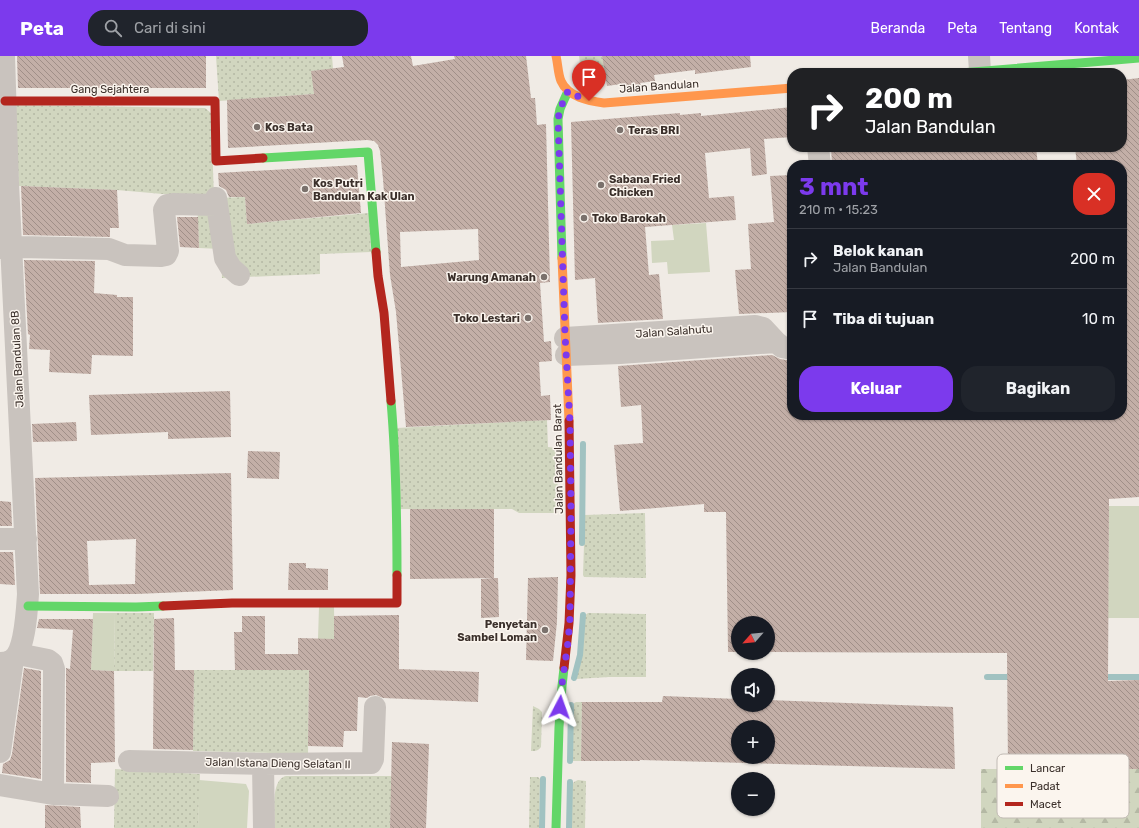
<!DOCTYPE html>
<html lang="id">
<head>
<meta charset="utf-8">
<style>
	:root { --surface:#171b24; --page:#20242c; --text:#f1f3f6; --muted:#9ea1a6; --line:#363941; --accent:#7c3aed }
	body { margin:0; font-family:Rubik,sans-serif; background:var(--page); color:var(--text); height:100vh; display:flex; flex-direction:column; font-size:15px; white-space:nowrap }
	* { box-sizing:border-box; margin:0 }
	p { font-size:13px; color:var(--muted) }
	.icon { flex:none; width:22px; height:22px; fill:none; stroke:currentColor; stroke-width:2; stroke-linecap:round; stroke-linejoin:round }
	.map { position:relative; flex:1; overflow:hidden }
	.drawer { position:absolute; left:787px; top:104px; width:340px; height:260px; display:flex; flex-direction:column; background:var(--surface); border-radius:16px; box-shadow:0 1px 3px #0004 }
	.drawer>* { flex:none }
	.banner { position:absolute; left:787px; top:12px; width:340px; height:84px; border-radius:16px; box-shadow:0 1px 3px #0004; background:#202124; color:#fff; overflow:hidden }
	.needle { width:26px; rotate:243deg }
	.tools { position:absolute; left:731px; top:560px; display:grid; gap:8px }
	.tools a { display:grid; place-items:center; width:44px; height:44px; border-radius:50%; background:var(--surface); box-shadow:0 1px 3px #0004; font-size:20px }
	.pin { position:absolute; display:grid; place-items:center; width:34px; height:34px; color:#fff; margin:-41px -17px; border-radius:50% 50% 50% 0; rotate:-45deg; box-shadow:0 0 4px #0007 }
	.pin .icon { rotate:45deg }
	.me { position:absolute; width:44px; margin:-22px; rotate:4deg; stroke-linejoin:round; filter:drop-shadow(0 0 3px #0008) }
	.turn { display:flex; align-items:center; gap:14px; height:84px; padding:0 12px; font-size:18px }
	.turn .icon { width:52px; height:52px; stroke-width:2.5 }
	.turn b { display:block; font-size:28px; line-height:34px }
	.round { display:grid; place-items:center; flex:none; width:42px; height:42px; border-radius:16px; background:var(--page) }
	.head { display:flex; align-items:center; justify-content:space-between; height:68px; padding:0 12px }
	h1 { font-size:24px; font-weight:700; line-height:30px; color:var(--accent) }
	.cta { display:flex; gap:8px; margin-top:auto; padding:8px 12px }
	.cta a { flex:1; height:46px; border-radius:16px; background:var(--accent); color:#fff; font-size:16px; font-weight:700; line-height:46px; text-align:center }
	.cta a+a { background:var(--page); color:var(--text) }
	ul { padding:0; list-style:none }
	li { display:flex; align-items:center; gap:12px; height:60px; padding:0 12px; border-top:1px solid var(--line) }
	li div { flex:1 }
	li b { display:block; font-size:15px }
	li em { font-style:normal }
	header { display:flex; align-items:center; gap:24px; box-sizing:border-box; height:56px; padding:0 20px; background:var(--accent); color:#fff }
	header strong { font-size:19px }
	nav { display:flex; gap:22px; margin-inline-start:auto; font-size:14px }
	.search { width:280px; height:36px; background:var(--page); display:flex; align-items:center; gap:10px; box-sizing:border-box; padding:0 14px; border-radius:16px; color:var(--muted); font-size:15px }
	.map>svg:first-child { display:block }
</style>
</head>
<body>
<header>
<strong>Peta</strong>
<div class="search"><svg class="icon" aria-label="search" viewBox="0 0 24 24"><circle cx="10" cy="10" r="6"/><path d="M15 15l6 6"/></svg>Cari di sini</div>
<nav><a>Beranda</a><a>Peta</a><a>Tentang</a><a>Kontak</a></nav>
</header>
<div class="map">
<svg width="1139" height="772" viewBox="0 0 1139 772">
	<defs>
		<pattern id="grass-dots" width="8" height="8" patternUnits="userSpaceOnUse"><rect width="8" height="8" fill="#d1d6bf"/><path d="M2 2h.1M6 6h.1" fill="none" stroke="#b4b8a4" stroke-width="1.8" stroke-linecap="round"/></pattern>
		<pattern id="forest-firs" width="22" height="20" patternUnits="userSpaceOnUse"><rect width="22" height="20" fill="#d1d6bf"/><path d="M5 1l3.5 6h-7zM16 11l3.5 6h-7z" fill="#b4b8a4"/></pattern>
		<pattern id="building-back-hatch" width="6" height="6" patternUnits="userSpaceOnUse"><rect width="6" height="6" fill="#c3afa7"/><path d="M-1 5l2 2M0 0l6 6M5-1l2 2" fill="none" stroke="#a08f88"/></pattern>
	</defs>
	<rect width="100%" height="100%" fill="#f0ebe5"/>
	<!-- grass -->
	<path fill="url(#grass-dots)" d="M 216,0 L 332,0 L 333,13 L 312,15 L 314,38 L 219,45 Z
		M 579,0 L 602,0 L 606,20 L 581,15 Z
		M 14,49 L 205,52 L 211,57 L 214,142 L 245,141 L 247,168 L 369,157 L 371,196 L 320,198 L 320,218 L 222,222 L 221,193 L 199,192 L 197,141 L 117,134 L 19,130 Z
		M 547,364 L 548,391 L 557,392 L 558,457 L 519,457 L 512,453 L 400,453 L 397,372 Z
		M 645,457 L 646,522 L 584,521 L 583,519 L 585,459 Z
		M 115,557 L 154,557 L 153,615 L 114,615 Z
		M 588,557 L 646,558 L 646,621 L 609,621 L 576,623 L 582,599 L 584,560 Z
		M 194,614 L 309,614 L 308,698 L 193,695 Z
		M 576,646 L 582,646 L 581,705 L 573,705 L 573,648 Z
		M 533,650 L 539,653 L 542,656 L 541,691 C 538,695 536,695 531,695 Z
		M 115,713 L 200,718 L 198,772 L 114,772 Z
		M 286,720 L 392,720 L 390,772 L 275,772 C 275,758 270,724 286,720 Z
		M 530,721 L 538,721 L 540,723 L 539,772 L 529,772 Z
		M 578,724 L 586,725 L 585,772 L 571,772 L 572,729 L 574,726 Z"/>
	<!-- forest -->
	<path fill="url(#forest-firs)" d="M 981,713 L 1139,713 L 1139,772 L 981,772 Z"/>
	<!-- garden -->
	<path fill="#d1d6bf" d="M 706,167 L 710,216 L 668,218 L 667,206 L 652,207 L 651,185 L 674,184 L 672,169 Z
		M 1109,450 L 1139,450 L 1139,562 L 1108,562 Z
		M 319,551 L 334,551 L 335,615 L 317,615 Z
		M 93,557 L 115,557 L 114,615 L 91,614 Z
		M 199,724 L 246,728 L 249,735 L 247,772 L 198,772 Z"/>
	<g fill="none" stroke-linecap="round" stroke-linejoin="round">
		<!-- stream -->
		<path stroke="#a1c2c1" stroke-width="6" d="M 582,487 L 583,388
			M 987,621 L 1015,621
			M 1100,621 L 1139,621
			M 574,622 L 580,599 L 583,559
			M 570,705 L 571,649
			M 542,772 L 543,723
			M 569,772 L 570,726"/>
	</g>
	<!-- building -->
	<path fill="url(#building-back-hatch)" fill-rule="evenodd" d="M 17,0 L 206,0 L 206,32 L 18,32 Z
		M 342,0 L 411,0 L 413,10 L 455,3 L 454,0 L 526,0 L 531,42 L 535,42 L 537,69 L 546,68 L 550,226 L 540,227 L 544,286 L 551,285 L 552,305 L 539,306 L 541,340 L 550,339 L 551,364 L 406,371 L 396,256 L 390,219 L 383,123 L 380,95 L 378,89 L 374,85 L 367,84 L 228,92 L 227,44 L 314,38 L 311,15 L 344,11 ZM 478,173 L 479,204 L 401,211 L 400,176 Z
		M 602,0 L 750,0 L 751,11 L 695,18 L 695,14 L 654,19 L 655,25 L 640,27 L 641,29 L 622,31 L 621,28 L 607,30 Z
		M 1139,22 L 1139,441 L 1109,443 L 1108,625 L 1139,624 L 1139,713 L 1008,713 L 1007,597 L 768,596 L 768,567 L 738,567 L 738,596 L 728,596 L 726,456 L 704,456 L 704,448 L 620,455 L 614,389 L 643,387 L 641,349 L 621,351 L 618,310 L 772,299 L 780,303 L 792,305 L 792,359 L 1122,359 L 1122,109 L 1077,109 L 1075,91 L 1122,91 L 1122,24 Z
		M 792,51 L 792,81 L 764,83 L 767,118 L 752,120 L 750,92 L 705,97 L 709,142 L 734,140 L 736,164 L 645,171 L 649,219 L 659,218 L 663,263 L 598,267 L 595,222 L 575,224 L 571,66 L 680,57 L 680,59 L 701,57 L 701,60 Z
		M 831,91 L 1036,91 L 1038,109 L 832,109 Z
		M 357,109 L 361,157 L 247,168 L 245,141 L 229,141 L 226,134 L 219,130 L 218,117 Z
		M 792,119 L 792,256 L 739,258 L 735,214 L 751,213 L 748,168 L 774,166 L 770,120 Z
		M 21,130 L 117,134 L 119,172 L 110,172 L 110,181 L 23,179 Z
		M 177,161 L 198,161 L 199,192 L 180,191 Z
		M 24,204 L 95,205 L 94,237 L 117,239 L 117,241 L 133,241 L 133,300 L 92,299 L 91,318 L 49,316 L 50,294 L 29,293 L 30,279 L 28,278 Z
		M 230,335 L 231,381 L 168,383 L 168,376 L 91,379 L 89,339 Z
		M 76,366 L 77,385 L 33,386 L 32,368 Z
		M 248,395 L 280,396 L 279,423 L 247,422 Z
		M 231,417 L 233,534 L 136,538 L 40,538 L 35,422 ZM 136,483 L 135,528 L 89,529 L 87,485 Z
		M 0,445 L 11,446 L 12,470 L 0,470 Z
		M 410,453 L 494,453 L 494,522 L 498,522 L 499,561 L 481,562 L 481,523 L 493,522 L 410,523 Z
		M 0,496 L 13,496 L 15,529 L 0,528 Z
		M 289,507 L 306,507 L 306,512 L 328,513 L 328,534 L 288,534 Z
		M 558,521 L 557,566 L 553,605 L 526,604 L 528,522 Z
		M 399,559 L 399,613 L 479,616 L 478,646 L 383,642 L 376,639 L 370,640 L 367,642 L 358,641 L 357,675 L 344,675 L 343,691 L 308,690 L 309,614 L 235,614 L 234,576 L 242,576 L 242,560 L 265,560 L 265,598 L 298,598 L 298,582 L 334,583 L 334,560 Z
		M 174,562 L 175,614 L 194,614 L 193,694 L 153,693 L 154,563 Z
		M 39,563 L 93,563 L 91,614 L 114,615 L 115,706 L 91,707 L 91,727 L 66,726 L 66,612 L 70,613 L 73,574 L 37,572 Z
		M 24,612 L 41,615 L 41,723 L 2,717 L 3,708 L 10,704 L 12,698 Z
		M 663,640 L 738,643 L 738,649 L 768,649 L 768,644 L 953,651 L 955,713 L 640,704 L 640,705 L 581,705 L 582,646 L 662,646 ZM 738,671 L 768,671 L 768,701 L 738,701 Z
		M 392,686 L 429,688 L 426,772 L 390,772 Z
		M 45,749 L 80,751 L 81,772 L 45,772 Z"/>
	<g fill="none" stroke-linecap="round" stroke-linejoin="round">
		<!-- street -->
		<path stroke="#c9c3be" stroke-width="22" d="M 979,0 L 980,15
			M 818,91 L 820,109
			M 216,142 L 225,202 L 231,212 L 239,219
			M 0,192 L 21,191 L 109,193 L 125,199 L 161,200 L 166,199 L 168,195 L 164,154 L 167,149 L 173,148 L 217,149
			M 565,282 L 755,270 L 763,272 L 776,286 L 782,291 L 792,293
			M 566,299 L 620,297 L 776,286
			M 0,483 L 26,483
			M 18,598 L 48,604 L 52,607 L 54,613 L 53,738
			M 0,607 C 4,607 8,606 12,604 C 25,595 27,553 28,538 L 8,127 L 4,0
			M 0,696 L 13,603
			M 129,705 L 263,708 L 371,707 L 373,703 L 375,651
			M 263,708 L 264,772
			M 0,729 L 53,738 L 108,740"/>
		<!-- fast -->
		<path stroke="#63d668" stroke-width="9" d="M 961,17 L 1139,2
			M 263,102 L 368,96 L 376,196
			M 562,202 L 558,63 L 560,53 L 568,35
			M 391,345 C 396,403 397,461 397,519
			M 28,550 L 136,551 L 163,550
			M 556,772 L 559,671 L 562,630 L 564,612"/>
		<!-- slow -->
		<path stroke="#ff974d" stroke-width="9" d="M 556,0 C 558,8 558,18 561,25 C 568,41 589,45 604,47 L 792,32
			M 562,202 L 569,365"/>
		<!-- jam -->
		<path stroke="#b3261e" stroke-width="9" d="M 5,45 L 215,45 L 216,105 L 263,102
			M 376,196 L 378,220 L 384,257 L 391,345
			M 163,550 L 232,547 L 397,547 L 397,519
			M 564,612 L 569,567 L 571,519 L 569,365"/>
	</g>
	<g fill="none" stroke-linecap="round" stroke-linejoin="round">
		<!-- route -->
		<path stroke="#7c3aed" stroke-width="7" stroke-dasharray="0 12.6" d="M 560,651 L 561,635 L 568,586 L 570,562 L 571,456 L 570,367 L 565,278 L 558,63 L 560,53 L 568,35 L 577,40 L 589,45"/>
	</g>
	<!-- markers -->
	<g fill="#7a716c" stroke="#fbf5ee" stroke-width="1.5">
		<circle cx="257" cy="71" r="4"/>
		<circle cx="620" cy="74" r="4"/>
		<circle cx="601" cy="129" r="4"/>
		<circle cx="305" cy="133" r="4"/>
		<circle cx="584" cy="162" r="4"/>
		<circle cx="544" cy="221" r="4"/>
		<circle cx="528" cy="262" r="4"/>
		<circle cx="545" cy="574" r="4"/>
	</g>
	<g text-anchor="middle" stroke-width="3" stroke-linejoin="round" paint-order="stroke">
		<!-- street labels -->
		<g font-size="11" fill="#3b302b" stroke="#fbf5ee">
			<text transform="translate(659 30) rotate(-4)" y="4">Jalan Bandulan</text>
			<text x="110" y="37">Gang Sejahtera</text>
			<text transform="translate(674 275) rotate(-4)" y="4">Jalan Salahutu</text>
			<text transform="translate(17 303) rotate(-93)" y="4">Jalan Bandulan 8B</text>
			<text transform="translate(558 403) rotate(-91)" y="4">Jalan Bandulan Barat</text>
			<text transform="translate(278 707) rotate(1)" y="4">Jalan Istana Dieng Selatan II</text>
		</g>
		<!-- poi labels -->
		<g font-size="11" font-weight="bold" fill="#3b302b" stroke="#fbf5ee" text-anchor="start">
			<text x="265" y="75">Kos Bata</text>
			<text x="628" y="78">Teras BRI</text>
			<text x="609" y="127">Sabana Fried<tspan x="609" dy="13">Chicken</tspan></text>
			<text x="313" y="131">Kos Putri<tspan x="313" dy="13">Bandulan Kak Ulan</tspan></text>
			<text x="592" y="166">Toko Barokah</text>
			<text x="536" y="225" text-anchor="end">Warung Amanah</text>
			<text x="520" y="266" text-anchor="end">Toko Lestari</text>
			<text x="537" y="572" text-anchor="end">Penyetan<tspan x="537" dy="13">Sambel Loman</tspan></text>
		</g>
	</g>
	<!-- legend -->
	<rect x="997" y="698" width="132" height="64" rx="6" fill="#fbf5ee" stroke="#c1bab4" stroke-width="1"/>
	<rect x="1005" y="710" width="18" height="4" fill="#63d668"/>
	<rect x="1005" y="728" width="18" height="4" fill="#ff974d"/>
	<rect x="1005" y="746" width="18" height="4" fill="#b3261e"/>
	<g font-size="11" fill="#3b302b">
		<text x="1030" y="716">Lancar</text>
		<text x="1030" y="734">Padat</text>
		<text x="1030" y="752">Macet</text>
	</g>
</svg>
<div class="tools">
<a><svg class="needle" viewBox="-14 -14 28 28"><path d="M0-13l5 13h-10z" fill="#e53935"/><path d="M0 13l5-13h-10z" fill="#9ea1a6"/></svg></a>
<a><svg class="icon" aria-label="sound" viewBox="0 0 24 24"><path d="M4 9h4l5-4v14l-5-4H4zM17 9q2 3 0 6"/></svg></a>
<a>+</a>
<a>−</a>
</div>
<div class="pin" style="left:589px;top:45px;background:#d93025"><svg class="icon" aria-label="arrive" viewBox="0 0 24 24"><path d="M6 21V4h12l-3 4 3 4H6"/></svg></div>
<svg class="me" style="left:560px;top:651px" viewBox="-20 -20 40 40"><path d="M0-17L14 15 0 8-14 15z" fill="#7c3aed" stroke="#fff" stroke-width="4"/></svg>
<div class="banner">
<div class="turn"><svg class="icon" aria-label="right" viewBox="0 0 24 24"><path d="M7 20v-9h11M14 6l5 5-5 5"/></svg><div><b>200 m</b>Jalan Bandulan</div></div>
</div>
<section class="drawer">
<div class="head"><div><h1>3 mnt</h1><p>210 m · 15:23</p></div><a class="round" style="background:#d93025;color:#fff"><svg class="icon" aria-label="close" viewBox="0 0 24 24"><path d="M6 6l12 12M18 6L6 18"/></svg></a></div>
<ul>
<li><svg class="icon" aria-label="right" viewBox="0 0 24 24"><path d="M7 20v-9h11M14 6l5 5-5 5"/></svg><div><b>Belok kanan</b><p>Jalan Bandulan</p></div><em>200 m</em></li>
<li><svg class="icon" aria-label="arrive" viewBox="0 0 24 24"><path d="M6 21V4h12l-3 4 3 4H6"/></svg><div><b>Tiba di tujuan</b></div><em>10 m</em></li>
</ul>
<div class="cta"><a>Keluar</a><a>Bagikan</a></div>
</section>
</div>
</body>
</html>
